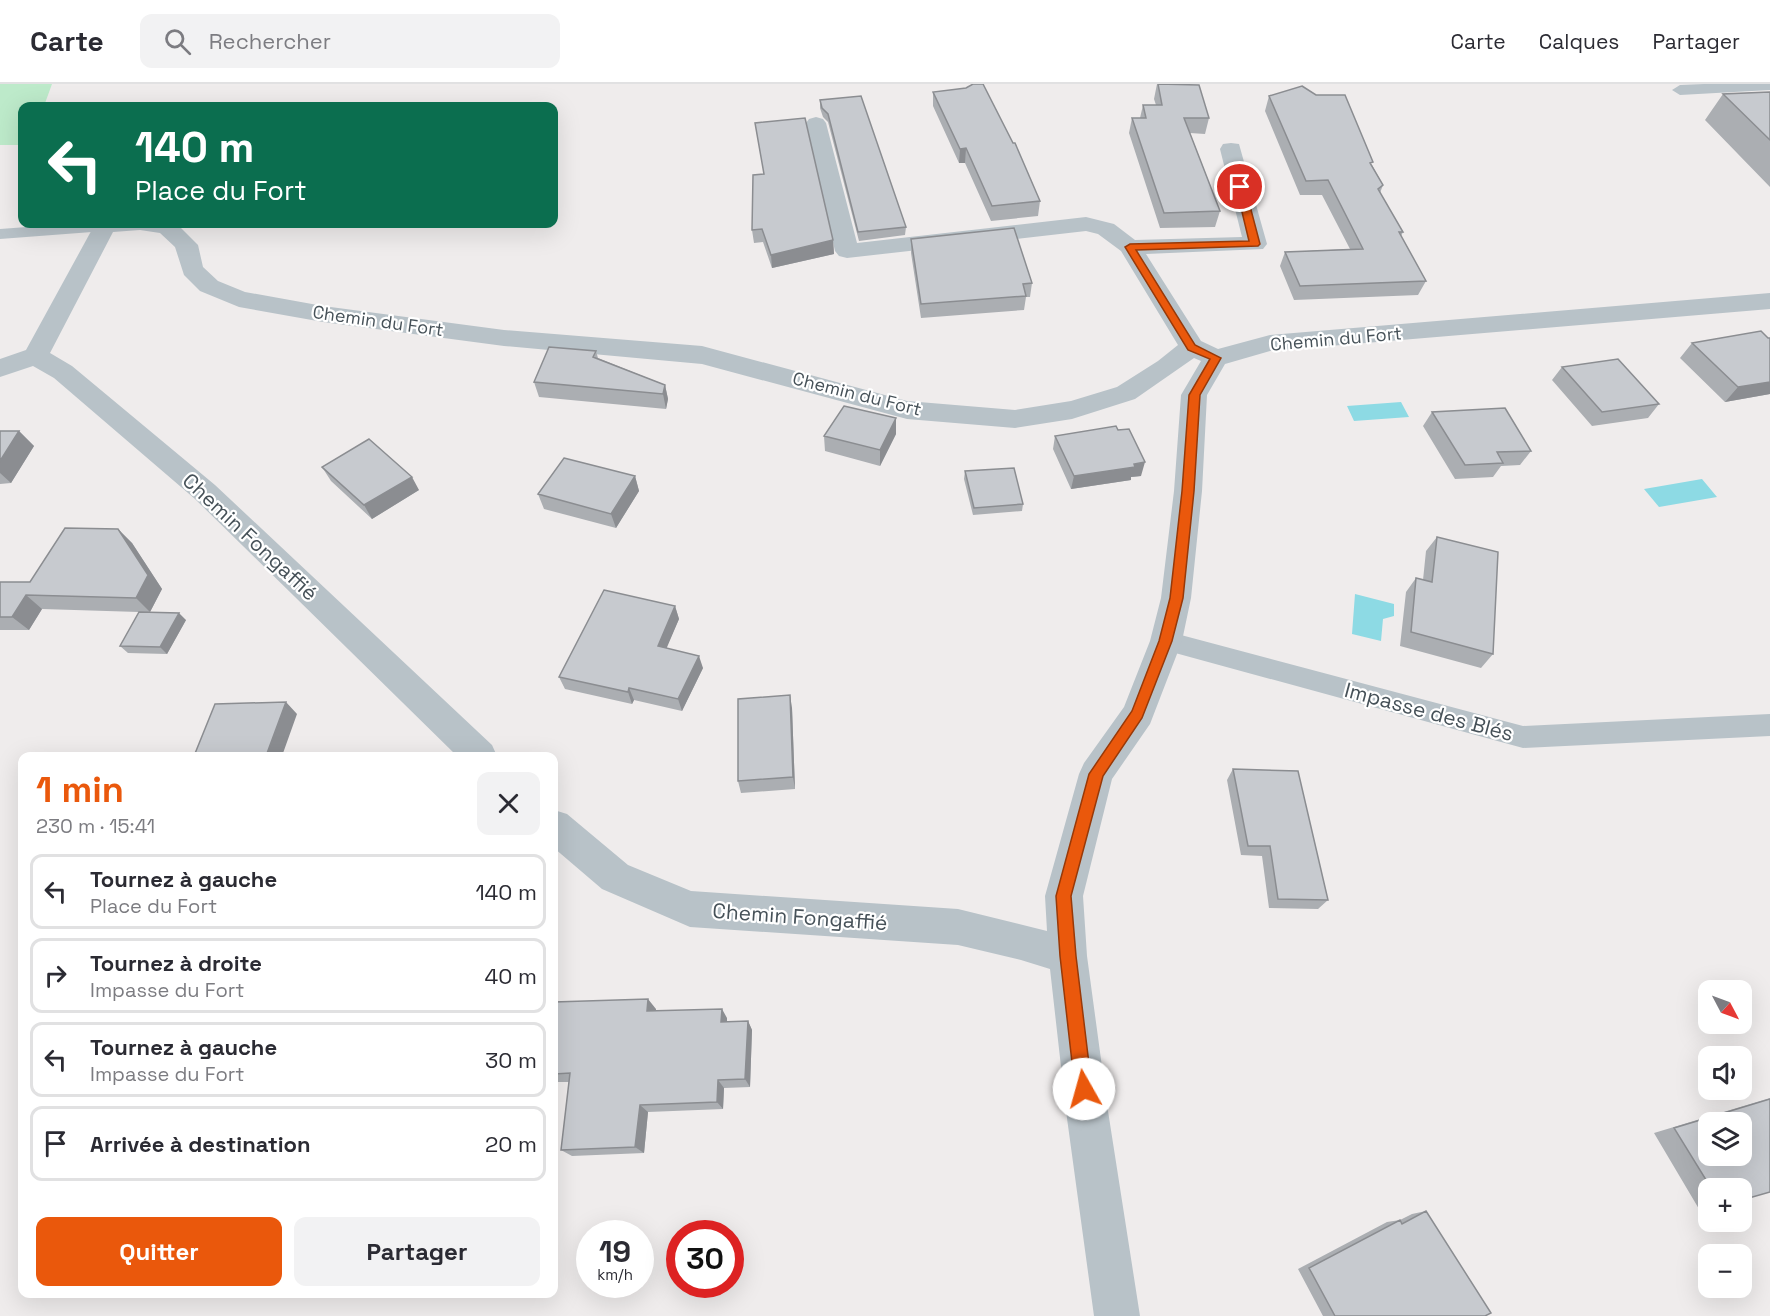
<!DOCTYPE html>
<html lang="fr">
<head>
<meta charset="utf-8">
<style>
	:root { --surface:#fff; --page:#f2f2f3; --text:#2b2b33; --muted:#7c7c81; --line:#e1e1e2; --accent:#ea580c }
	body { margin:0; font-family:"Space Grotesk",sans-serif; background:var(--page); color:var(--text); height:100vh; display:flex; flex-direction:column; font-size:22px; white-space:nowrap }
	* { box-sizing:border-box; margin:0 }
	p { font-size:20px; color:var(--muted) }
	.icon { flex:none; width:33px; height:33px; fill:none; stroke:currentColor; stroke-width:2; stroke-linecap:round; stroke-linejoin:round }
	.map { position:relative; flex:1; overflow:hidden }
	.drawer { position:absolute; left:18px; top:668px; width:540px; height:546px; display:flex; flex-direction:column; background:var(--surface); border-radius:12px; box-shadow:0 6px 24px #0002 }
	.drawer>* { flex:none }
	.guide { position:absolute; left:18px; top:18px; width:540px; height:126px; border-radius:12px; box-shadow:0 6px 24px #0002; background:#0b6e4f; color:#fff; overflow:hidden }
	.needle { width:39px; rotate:131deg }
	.fabs { position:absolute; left:1698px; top:896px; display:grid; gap:12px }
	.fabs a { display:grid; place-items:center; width:54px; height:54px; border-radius:12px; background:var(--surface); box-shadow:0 6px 24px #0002; font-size:30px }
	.speed { position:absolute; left:576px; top:1136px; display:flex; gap:12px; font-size:30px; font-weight:700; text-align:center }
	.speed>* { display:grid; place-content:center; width:78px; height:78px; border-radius:50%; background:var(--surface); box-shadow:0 6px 24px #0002; line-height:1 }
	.speed small { font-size:15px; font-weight:400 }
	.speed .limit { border:9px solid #d22; background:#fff; color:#111 }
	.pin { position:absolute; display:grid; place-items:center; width:51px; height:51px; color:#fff; margin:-26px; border:3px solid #fff; border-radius:50%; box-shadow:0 2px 6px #0007 }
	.me { position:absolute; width:66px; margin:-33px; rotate:353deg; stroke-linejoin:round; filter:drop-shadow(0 0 4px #0008) }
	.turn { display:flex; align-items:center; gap:21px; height:126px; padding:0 18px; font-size:27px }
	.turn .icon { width:78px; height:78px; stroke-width:2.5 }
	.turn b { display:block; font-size:42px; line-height:51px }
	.round { display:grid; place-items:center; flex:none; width:63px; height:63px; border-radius:12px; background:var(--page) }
	.overview { display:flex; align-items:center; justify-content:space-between; height:102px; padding:0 18px }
	h1 { font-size:36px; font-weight:600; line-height:45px; color:var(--accent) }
	.cta { display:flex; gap:12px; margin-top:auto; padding:12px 18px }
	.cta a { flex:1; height:69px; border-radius:12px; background:var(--accent); color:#fff; font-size:24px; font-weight:600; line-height:69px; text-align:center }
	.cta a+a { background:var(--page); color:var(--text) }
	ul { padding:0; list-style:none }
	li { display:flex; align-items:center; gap:18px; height:75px; margin:0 12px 9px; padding:0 6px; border:3px solid var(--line); border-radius:12px }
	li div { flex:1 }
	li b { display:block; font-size:22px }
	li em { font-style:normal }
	header { display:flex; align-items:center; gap:36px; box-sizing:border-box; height:84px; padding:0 30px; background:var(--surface); border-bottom:2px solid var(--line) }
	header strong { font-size:28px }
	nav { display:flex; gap:33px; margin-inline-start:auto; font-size:21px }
	.search { width:420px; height:54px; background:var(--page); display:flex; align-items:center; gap:15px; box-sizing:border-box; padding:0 21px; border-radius:12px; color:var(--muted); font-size:22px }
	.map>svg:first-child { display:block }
</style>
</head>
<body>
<header>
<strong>Carte</strong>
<div class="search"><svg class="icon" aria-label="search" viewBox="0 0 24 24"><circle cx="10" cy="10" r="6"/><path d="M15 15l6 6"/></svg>Rechercher</div>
<nav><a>Carte</a><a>Calques</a><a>Partager</a></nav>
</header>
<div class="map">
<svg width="1770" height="1232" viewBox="0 0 1770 1232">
	<rect width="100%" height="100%" fill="#efecec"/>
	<!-- green -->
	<path fill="#bdeaca" d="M 0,0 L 52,0 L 44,22 L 22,22 L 22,61 L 0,61 Z"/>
	<!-- water -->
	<path fill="#8ddae4" d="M 1401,318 L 1409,333 L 1354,337 L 1347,322 Z
		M 1702,395 L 1717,413 L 1659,423 L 1644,405 Z
		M 1355,510 L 1394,520 L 1394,532 L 1383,535 L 1381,557 L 1352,550 Z"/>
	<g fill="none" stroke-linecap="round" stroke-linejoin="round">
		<!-- service -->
		<path fill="#b8c2c8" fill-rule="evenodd" d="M 1704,0 L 1770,0 L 1770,6 L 1680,11 L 1672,6 L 1680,1 Z
			M 67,140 L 114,140 L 114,142 L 111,146 L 105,147 L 0,155 L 0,145 Z
			M 1166,547 L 1523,642 L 1770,630 L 1770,652 L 1523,664 L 1157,564 L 1154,557 L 1157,550 Z"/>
		<!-- minor -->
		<path fill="#b8c2c8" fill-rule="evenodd" d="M 816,33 L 823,35 L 826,39 L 857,159 L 1086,133 L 1114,140 L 1135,156 L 1242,153 L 1220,65 L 1223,60 L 1231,59 L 1239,60 L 1267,160 L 1263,165 L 1146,170 L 1201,257 L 1218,265 L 1270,251 L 1770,209 L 1770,225 L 1270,267 L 1225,280 L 1207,311 L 1202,407 L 1191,514 L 1182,557 L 1150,640 L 1112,695 L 1083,812 L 1087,872 L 1108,1027 L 1140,1232 L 1094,1232 L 1066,1027 L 1050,885 L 1021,876 L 958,861 L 690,843 L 602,805 L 554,764 L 554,726 L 567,730 L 628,781 L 691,807 L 958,825 L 1047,847 L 1045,812 L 1079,690 L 1084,679 L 1124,623 L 1150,557 L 1161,514 L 1174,407 L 1181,311 L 1201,277 L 1194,274 L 1135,315 L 1072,335 L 1015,344 L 907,335 L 702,280 L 504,262 L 323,238 L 239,223 L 200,207 L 184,191 L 175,163 L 160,149 L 140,146 L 113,148 L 50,269 L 72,282 L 215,401 L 492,661 L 497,672 L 457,672 L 195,415 L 54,294 L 33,282 L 0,293 L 0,275 L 26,266 L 95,140 L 177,140 L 198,161 L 203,183 L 218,197 L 245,208 L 323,222 L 504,246 L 702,262 L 907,317 L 1015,326 L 1071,317 L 1117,303 L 1158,277 L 1178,261 L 1121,167 L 1098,150 L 1086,147 L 847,174 L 839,172 L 835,167 L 806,39 L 809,35 Z"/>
	</g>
	<!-- wall -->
	<path fill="#abaeb2" d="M 1157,0 L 1209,34 L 1205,50 L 1190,49 L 1220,127 L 1215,143 L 1160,144 L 1129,49 L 1132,34 L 1140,34 L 1143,21 L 1156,21 L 1154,15 Z
		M 933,8 L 1040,117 L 1038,132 L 991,137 L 965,79 L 959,79 L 933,22 Z
		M 1770,8 L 1770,103 L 1705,36 L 1723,10 Z
		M 1269,12 L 1372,81 L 1383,101 L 1380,109 L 1403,148 L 1401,152 L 1426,197 L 1418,211 L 1294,216 L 1280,182 L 1285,168 L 1350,165 L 1322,111 L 1300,111 L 1265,27 Z
		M 820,16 L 906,143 L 905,151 L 859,157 L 828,38 L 823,33 L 820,24 Z
		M 755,39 L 833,156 L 834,170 L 772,184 L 763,158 L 754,159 L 752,146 L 764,90 Z
		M 911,155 L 1032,199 L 1030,213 L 1026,213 L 1024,226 L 921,234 L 911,169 Z
		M 1770,254 L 1770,310 L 1725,318 L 1680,274 L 1692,259 Z
		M 596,267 L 598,274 L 665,301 L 668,315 L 666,325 L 539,313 L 534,298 Z
		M 1562,283 L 1659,320 L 1648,334 L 1592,342 L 1552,296 Z
		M 1432,328 L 1531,367 L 1520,381 L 1501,382 L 1493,393 L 1455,395 L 1423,342 Z
		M 0,347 L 19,347 L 34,362 L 11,399 L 0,400 Z
		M 896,350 L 880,382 L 825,367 L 824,352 Z
		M 1055,352 L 1141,392 L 1131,393 L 1131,396 L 1071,405 L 1053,365 Z
		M 322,383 L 419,406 L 372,435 L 331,397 Z
		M 965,387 L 1023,420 L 1022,427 L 973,431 L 964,395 Z
		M 635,392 L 639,407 L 616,444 L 544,425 L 538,410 Z
		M 118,445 L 132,459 L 162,505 L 150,528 L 186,536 L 167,570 L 128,569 L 120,562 L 139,528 L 42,525 L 29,546 L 0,546 L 0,498 L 30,498 Z
		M 1437,453 L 1493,570 L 1481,584 L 1400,562 L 1406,508 L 1416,494 L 1423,496 L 1426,467 Z
		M 675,522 L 679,535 L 666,564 L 703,584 L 682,627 L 634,616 L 632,620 L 565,605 L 559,593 Z
		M 792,624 L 795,705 L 741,709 L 738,697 Z
		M 1233,685 L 1328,816 L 1318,825 L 1269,824 L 1262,772 L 1241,771 L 1227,696 Z
		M 554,918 L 656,925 L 656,927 L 727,934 L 727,938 L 748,937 L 752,946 L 750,1003 L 724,1004 L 723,1025 L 648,1028 L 644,1069 L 572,1072 L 561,1066 L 569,998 L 554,998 Z
		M 1770,1014 L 1770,1108 L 1742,1104 L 1708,1104 L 1708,1124 L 1699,1125 L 1654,1049 Z
		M 1426,1127 L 1485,1232 L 1323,1232 L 1298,1185 L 1387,1138 L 1400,1136 L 1412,1130 Z"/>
	<!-- shaded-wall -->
	<path fill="#8b8d91" d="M 966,64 L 965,79 L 959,79 L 960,65 Z
		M 833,156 L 834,170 L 772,184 L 771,171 Z
		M 1770,298 L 1770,310 L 1725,318 L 1738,303 Z
		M 665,301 L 668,315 L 666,325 L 663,310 Z
		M 896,334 L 896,350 L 880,382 L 880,366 Z
		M 19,347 L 34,362 L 11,399 L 0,389 L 0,377 Z
		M 1145,378 L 1141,392 L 1131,393 L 1131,396 L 1071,405 L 1074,392 Z
		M 635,392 L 639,407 L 616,444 L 611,430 Z
		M 412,393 L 419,406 L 372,435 L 364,421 Z
		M 118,445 L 132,459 L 162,505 L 150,528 L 136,514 Z
		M 26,511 L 42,525 L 29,546 L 12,533 Z
		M 675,522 L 679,535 L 662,575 L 658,562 Z
		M 179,529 L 186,536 L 167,570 L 160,563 Z
		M 699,572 L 703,584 L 682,627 L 678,615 Z
		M 629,604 L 634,616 L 632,620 L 628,608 Z
		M 790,611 L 792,624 L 795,705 L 793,693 Z
		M 286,618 L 297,630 L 282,672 L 266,672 Z
		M 648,915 L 656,925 L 655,937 L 647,927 Z
		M 722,925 L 727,934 L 727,948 L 721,938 Z
		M 748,937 L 752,946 L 750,1003 L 745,995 Z
		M 718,996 L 724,1004 L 723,1025 L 717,1018 Z
		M 640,1021 L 648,1028 L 644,1069 L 635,1063 Z"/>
	<!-- building -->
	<path fill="#c7cacf" stroke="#8b8d91" stroke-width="1.5" fill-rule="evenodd" d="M 973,0 L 983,0 L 1013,59 L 1015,59 L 1040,117 L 992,122 L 966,64 L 960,65 L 933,8 L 966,4 Z
		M 1158,0 L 1199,1 L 1209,34 L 1184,34 L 1220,127 L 1164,129 L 1132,34 L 1146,34 L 1143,21 L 1162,21 Z
		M 1302,2 L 1316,11 L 1345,11 L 1373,78 L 1370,79 L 1383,101 L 1378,105 L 1403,148 L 1399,148 L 1426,197 L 1300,202 L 1285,168 L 1363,165 L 1328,96 L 1306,97 L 1269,12 Z
		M 1770,8 L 1770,56 L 1723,10 Z
		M 861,12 L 906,143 L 858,148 L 828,30 L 822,24 L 820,16 Z
		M 805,34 L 833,156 L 771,171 L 762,145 L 752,146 L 753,91 L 764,90 L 755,39 Z
		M 1014,144 L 1032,199 L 1023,200 L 1026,212 L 921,220 L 911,155 Z
		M 1761,247 L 1768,254 L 1770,254 L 1770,298 L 1738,303 L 1692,259 Z
		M 549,263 L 596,267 L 593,273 L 665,301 L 663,310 L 534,298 Z
		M 1618,275 L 1659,320 L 1602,328 L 1562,283 Z
		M 844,322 L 896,334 L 880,366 L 824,352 Z
		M 1505,324 L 1531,367 L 1497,368 L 1503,379 L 1465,381 L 1432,328 Z
		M 1116,342 L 1118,346 L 1129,345 L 1145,378 L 1134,380 L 1135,383 L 1074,392 L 1055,352 Z
		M 0,347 L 19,347 L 0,377 Z
		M 369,355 L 412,393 L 364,421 L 322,383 Z
		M 564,374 L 635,392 L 611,430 L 538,410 Z
		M 1014,384 L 1023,420 L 974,424 L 965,387 Z
		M 65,444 L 118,445 L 148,491 L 136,514 L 26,511 L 12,533 L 0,533 L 0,498 L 30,498 Z
		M 1437,453 L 1498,468 L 1493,570 L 1411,548 L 1416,494 L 1432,498 Z
		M 604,506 L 675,522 L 658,562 L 699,572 L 678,615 L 629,604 L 628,608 L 559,593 Z
		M 139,528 L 179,529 L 160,563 L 120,562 Z
		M 790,611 L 793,693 L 738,697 L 738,615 Z
		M 286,618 L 266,672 L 194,672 L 215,620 Z
		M 1233,685 L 1298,687 L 1328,816 L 1278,815 L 1270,762 L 1248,762 Z
		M 648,915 L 647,927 L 722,925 L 721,938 L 748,937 L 745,995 L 718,996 L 717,1018 L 640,1021 L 635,1063 L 561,1066 L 570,989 L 554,990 L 554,918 Z
		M 1770,1015 L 1770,1108 L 1742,1116 L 1742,1104 L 1711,1104 L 1674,1044 ZM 1708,1038 L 1742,1038 L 1742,1071 L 1708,1071 Z
		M 1426,1127 L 1491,1229 L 1485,1232 L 1335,1232 L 1309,1184 L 1400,1136 L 1402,1140 Z"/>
	<!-- route -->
	<path fill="#ea580c" stroke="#983908" stroke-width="1.5" d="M 1240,100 L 1245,103 L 1260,160 L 1258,162 L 1136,166 L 1195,261 L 1221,274 L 1200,311 L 1194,407 L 1183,514 L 1172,557 L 1142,634 L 1103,692 L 1071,812 L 1076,872 L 1092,1005 L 1090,1011 L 1084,1014 L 1078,1011 L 1075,1005 L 1060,872 L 1056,812 L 1089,690 L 1132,627 L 1159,557 L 1170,514 L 1182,407 L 1189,311 L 1210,275 L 1188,266 L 1125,163 L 1130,160 L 1249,157 L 1236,103 Z"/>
	<g text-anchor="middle" stroke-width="4.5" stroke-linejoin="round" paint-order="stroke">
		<!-- far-street labels -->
		<g font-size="18" fill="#465158" stroke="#fff">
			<text transform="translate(378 237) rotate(8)" y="6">Chemin du Fort</text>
			<text transform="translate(1336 255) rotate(-5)" y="6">Chemin du Fort</text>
			<text transform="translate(857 310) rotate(14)" y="6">Chemin du Fort</text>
		</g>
		<!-- street labels -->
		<g font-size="21" fill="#465158" stroke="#fff">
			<text transform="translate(250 453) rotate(43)" y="7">Chemin Fongaffié</text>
			<text transform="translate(1429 628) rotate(15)" y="7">Impasse des Blés</text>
			<text transform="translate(800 833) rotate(4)" y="7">Chemin Fongaffié</text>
		</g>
	</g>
</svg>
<div class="fabs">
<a><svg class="needle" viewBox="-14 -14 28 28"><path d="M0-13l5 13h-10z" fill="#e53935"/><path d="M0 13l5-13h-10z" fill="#7c7c81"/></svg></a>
<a><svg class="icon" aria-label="sound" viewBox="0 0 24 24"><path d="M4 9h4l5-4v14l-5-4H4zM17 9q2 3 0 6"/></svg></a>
<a><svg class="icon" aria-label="layers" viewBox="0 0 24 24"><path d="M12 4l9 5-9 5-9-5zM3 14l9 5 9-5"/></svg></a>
<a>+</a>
<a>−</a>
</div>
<div class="speed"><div>19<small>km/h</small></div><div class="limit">30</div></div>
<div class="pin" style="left:1240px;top:103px;background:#d93025"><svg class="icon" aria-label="arrive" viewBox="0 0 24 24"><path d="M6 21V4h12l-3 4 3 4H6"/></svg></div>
<svg class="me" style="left:1084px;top:1005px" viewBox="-20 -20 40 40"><circle r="19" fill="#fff"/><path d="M0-13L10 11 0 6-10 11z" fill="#ea580c"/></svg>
<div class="guide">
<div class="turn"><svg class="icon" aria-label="left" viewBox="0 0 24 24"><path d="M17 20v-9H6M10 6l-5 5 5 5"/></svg><div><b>140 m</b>Place du Fort</div></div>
</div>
<section class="drawer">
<div class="overview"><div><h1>1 min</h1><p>230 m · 15:41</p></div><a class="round"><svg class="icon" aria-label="close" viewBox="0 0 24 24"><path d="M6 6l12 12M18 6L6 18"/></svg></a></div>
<ul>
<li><svg class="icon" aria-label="left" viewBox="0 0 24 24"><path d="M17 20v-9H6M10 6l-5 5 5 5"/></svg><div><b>Tournez à gauche</b><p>Place du Fort</p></div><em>140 m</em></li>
<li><svg class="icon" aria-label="right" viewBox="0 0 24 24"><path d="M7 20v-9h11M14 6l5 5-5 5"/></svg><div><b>Tournez à droite</b><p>Impasse du Fort</p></div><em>40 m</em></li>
<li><svg class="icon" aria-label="left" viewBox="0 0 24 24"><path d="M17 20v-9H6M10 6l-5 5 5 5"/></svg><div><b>Tournez à gauche</b><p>Impasse du Fort</p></div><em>30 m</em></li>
<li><svg class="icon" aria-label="arrive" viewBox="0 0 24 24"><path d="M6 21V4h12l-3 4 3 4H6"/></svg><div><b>Arrivée à destination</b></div><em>20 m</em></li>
</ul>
<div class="cta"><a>Quitter</a><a>Partager</a></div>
</section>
</div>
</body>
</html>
